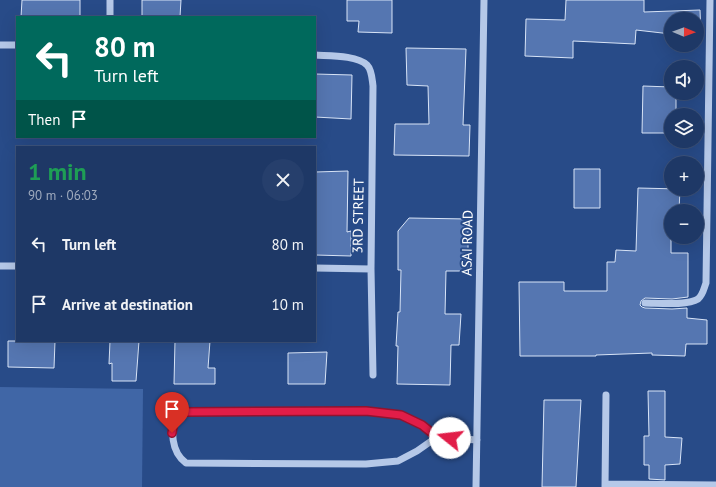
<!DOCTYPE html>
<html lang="en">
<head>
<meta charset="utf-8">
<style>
	:root { --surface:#1e3866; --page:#263f6c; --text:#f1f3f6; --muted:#a1acbf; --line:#3c527a }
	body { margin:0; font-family:"PT Sans",sans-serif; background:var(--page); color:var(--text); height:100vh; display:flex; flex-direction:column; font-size:15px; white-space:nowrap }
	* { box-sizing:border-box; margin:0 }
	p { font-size:13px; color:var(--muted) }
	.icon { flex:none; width:22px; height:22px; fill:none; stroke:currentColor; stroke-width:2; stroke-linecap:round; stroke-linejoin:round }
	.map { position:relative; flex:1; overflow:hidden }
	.sheet { position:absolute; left:16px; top:146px; width:300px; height:196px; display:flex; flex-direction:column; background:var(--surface); border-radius:0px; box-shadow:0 4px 16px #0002,0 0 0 1px var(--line) }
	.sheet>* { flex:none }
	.top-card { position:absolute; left:16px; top:16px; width:300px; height:122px; border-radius:0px; box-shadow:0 4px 16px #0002,0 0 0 1px var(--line); background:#00695c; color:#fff; overflow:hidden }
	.needle { width:26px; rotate:91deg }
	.tools { position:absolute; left:664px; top:12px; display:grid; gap:8px }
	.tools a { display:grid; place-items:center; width:40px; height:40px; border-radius:50%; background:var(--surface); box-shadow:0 4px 16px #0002,0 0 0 1px var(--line); font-size:20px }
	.pin { position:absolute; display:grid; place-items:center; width:34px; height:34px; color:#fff; margin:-41px -17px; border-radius:50% 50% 50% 0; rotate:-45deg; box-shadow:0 0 4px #0007 }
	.pin .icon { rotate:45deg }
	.me { position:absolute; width:44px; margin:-22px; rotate:286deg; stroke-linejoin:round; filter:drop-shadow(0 0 3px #0008) }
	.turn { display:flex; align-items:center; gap:14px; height:84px; padding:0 12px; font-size:18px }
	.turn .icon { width:52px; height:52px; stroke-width:2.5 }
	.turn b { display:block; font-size:28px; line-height:34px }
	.then { display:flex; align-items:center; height:38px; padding:0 12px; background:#0003; gap:8px; font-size:15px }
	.round { display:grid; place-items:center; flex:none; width:42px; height:42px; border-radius:21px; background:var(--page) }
	.head { display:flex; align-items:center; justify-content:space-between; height:68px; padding:0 12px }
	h1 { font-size:24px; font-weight:600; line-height:30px; color:#1e9e55 }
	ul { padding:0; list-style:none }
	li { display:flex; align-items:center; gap:12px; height:60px; padding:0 12px }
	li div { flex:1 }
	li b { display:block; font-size:15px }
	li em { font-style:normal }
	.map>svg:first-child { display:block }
</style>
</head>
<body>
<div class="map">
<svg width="716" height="487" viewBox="0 0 716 487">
	<rect width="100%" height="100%" fill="#284b88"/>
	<!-- green -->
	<path fill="#4066a6" d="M 0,387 L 143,389 L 142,487 L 0,487 Z"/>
	<!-- building -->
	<path fill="#5576b1" stroke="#d8e4f7" d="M 22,0 L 80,0 L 80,17 L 21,17 Z
		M 142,0 L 181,0 L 180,17 L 142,17 Z
		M 347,0 L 392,0 L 392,33 L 358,32 L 359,21 L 347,21 Z
		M 566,0 L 644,0 L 644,12 L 700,10 L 701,37 L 697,37 L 697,19 L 671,19 L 671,34 L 636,30 L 635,44 L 573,41 L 573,58 L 525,56 L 526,19 L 565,20 Z
		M 406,48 L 466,49 L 463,125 L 470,125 L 469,156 L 394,155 L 395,124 L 429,124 L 428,86 L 407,85 Z
		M 315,74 L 352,75 L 351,119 L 315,117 Z
		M 643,86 L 671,87 L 671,93 L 676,93 L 676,115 L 671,115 L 671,133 L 642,133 Z
		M 574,169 L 600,169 L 600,208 L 574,208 Z
		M 348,171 L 347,232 L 351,231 L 351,256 L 315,255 L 315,172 Z
		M 638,188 L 680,189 L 679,211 L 671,211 L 671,253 L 688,253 L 688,297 L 672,299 L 645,298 L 641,301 L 640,305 L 642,307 L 645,308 L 672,309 L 687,308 L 687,318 L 707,320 L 707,344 L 686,344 L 685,356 L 652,355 L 652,353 L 596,355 L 596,356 L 520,356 L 519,282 L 564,282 L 564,291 L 607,291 L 607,262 L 615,262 L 616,250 L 636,251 Z
		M 409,218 L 468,219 L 468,271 L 446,271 L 445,314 L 461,314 L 459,345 L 451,345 L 450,385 L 397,384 L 398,346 L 396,346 L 398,312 L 400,312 L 401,270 L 398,270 L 398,231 Z
		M 8,341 L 55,341 L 54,368 L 8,367 Z
		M 110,341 L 139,341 L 136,381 L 112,381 L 112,363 L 109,364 Z
		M 175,341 L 210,341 L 208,368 L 215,368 L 215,384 L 174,384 Z
		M 327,352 L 325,384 L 288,384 L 288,353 Z
		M 648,391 L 665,391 L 665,437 L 682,438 L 680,464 L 665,465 L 665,480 L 649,479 L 649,465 L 644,465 L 644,436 L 649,436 Z
		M 544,400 L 581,400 L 576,487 L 542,487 Z"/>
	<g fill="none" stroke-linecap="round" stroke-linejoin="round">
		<!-- minor -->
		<path stroke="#b5c8e8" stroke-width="7" d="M 110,17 L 110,0
			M 0,45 L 17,45
			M 315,55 C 328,56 357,55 367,65 C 372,70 372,79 373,86 L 371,269 L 373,375
			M 0,266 L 17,266
			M 315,268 L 371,269
			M 645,303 C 658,303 687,306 698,299 C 703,295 704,288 706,283 L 710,0
			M 437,437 L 417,451 L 398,461 L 366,464 L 186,463 C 171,452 170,430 177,414 L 184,412 L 366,411 L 401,415 L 422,425 L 437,437 L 477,440
			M 605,484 L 716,485
			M 476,487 L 484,0
			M 605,487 L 606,395"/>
	</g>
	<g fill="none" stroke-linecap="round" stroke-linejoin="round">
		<defs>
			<path id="route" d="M 172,433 L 174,421 L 178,414 L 184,412 L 366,411 L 401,415 L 422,425 L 437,437 L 450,438"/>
		</defs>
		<!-- route casing -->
		<use href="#route" stroke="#92132f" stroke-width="10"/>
		<!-- route -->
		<use href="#route" stroke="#e11d48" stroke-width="7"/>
	</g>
	<g text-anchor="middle" stroke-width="4" stroke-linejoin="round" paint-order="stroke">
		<!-- street labels -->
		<g font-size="14" fill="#fff" stroke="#284b88">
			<text transform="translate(358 216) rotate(-89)" y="5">3RD STREET</text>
			<text transform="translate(467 243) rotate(-89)" y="5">ASAI ROAD</text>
		</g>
	</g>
</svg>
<div class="tools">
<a><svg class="needle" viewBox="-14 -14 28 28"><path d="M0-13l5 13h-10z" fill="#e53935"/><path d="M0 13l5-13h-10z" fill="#a1acbf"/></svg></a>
<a><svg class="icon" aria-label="sound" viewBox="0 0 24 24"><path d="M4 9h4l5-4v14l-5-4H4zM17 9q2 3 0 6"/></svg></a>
<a><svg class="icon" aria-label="layers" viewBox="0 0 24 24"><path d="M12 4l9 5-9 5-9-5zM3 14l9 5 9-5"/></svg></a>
<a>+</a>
<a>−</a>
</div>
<div class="pin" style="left:172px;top:433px;background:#d93025"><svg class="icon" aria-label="arrive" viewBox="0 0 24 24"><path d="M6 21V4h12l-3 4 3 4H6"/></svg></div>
<svg class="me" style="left:450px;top:438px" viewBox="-20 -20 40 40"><circle r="19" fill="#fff"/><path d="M0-13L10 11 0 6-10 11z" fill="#e11d48"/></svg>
<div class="top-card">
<div class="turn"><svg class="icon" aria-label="left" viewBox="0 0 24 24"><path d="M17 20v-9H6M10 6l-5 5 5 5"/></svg><div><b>80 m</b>Turn left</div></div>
<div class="then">Then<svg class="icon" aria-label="arrive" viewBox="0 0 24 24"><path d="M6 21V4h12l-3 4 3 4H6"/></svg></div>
</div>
<section class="sheet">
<div class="head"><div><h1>1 min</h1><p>90 m · 06:03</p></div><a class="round"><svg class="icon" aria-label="close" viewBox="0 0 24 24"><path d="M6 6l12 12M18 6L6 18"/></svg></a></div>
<ul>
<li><svg class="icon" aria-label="left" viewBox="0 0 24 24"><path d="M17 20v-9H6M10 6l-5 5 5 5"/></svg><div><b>Turn left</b></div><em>80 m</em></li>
<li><svg class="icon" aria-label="arrive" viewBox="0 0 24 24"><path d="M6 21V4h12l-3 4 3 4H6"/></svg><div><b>Arrive at destination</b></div><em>10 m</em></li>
</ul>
</section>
</div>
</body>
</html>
